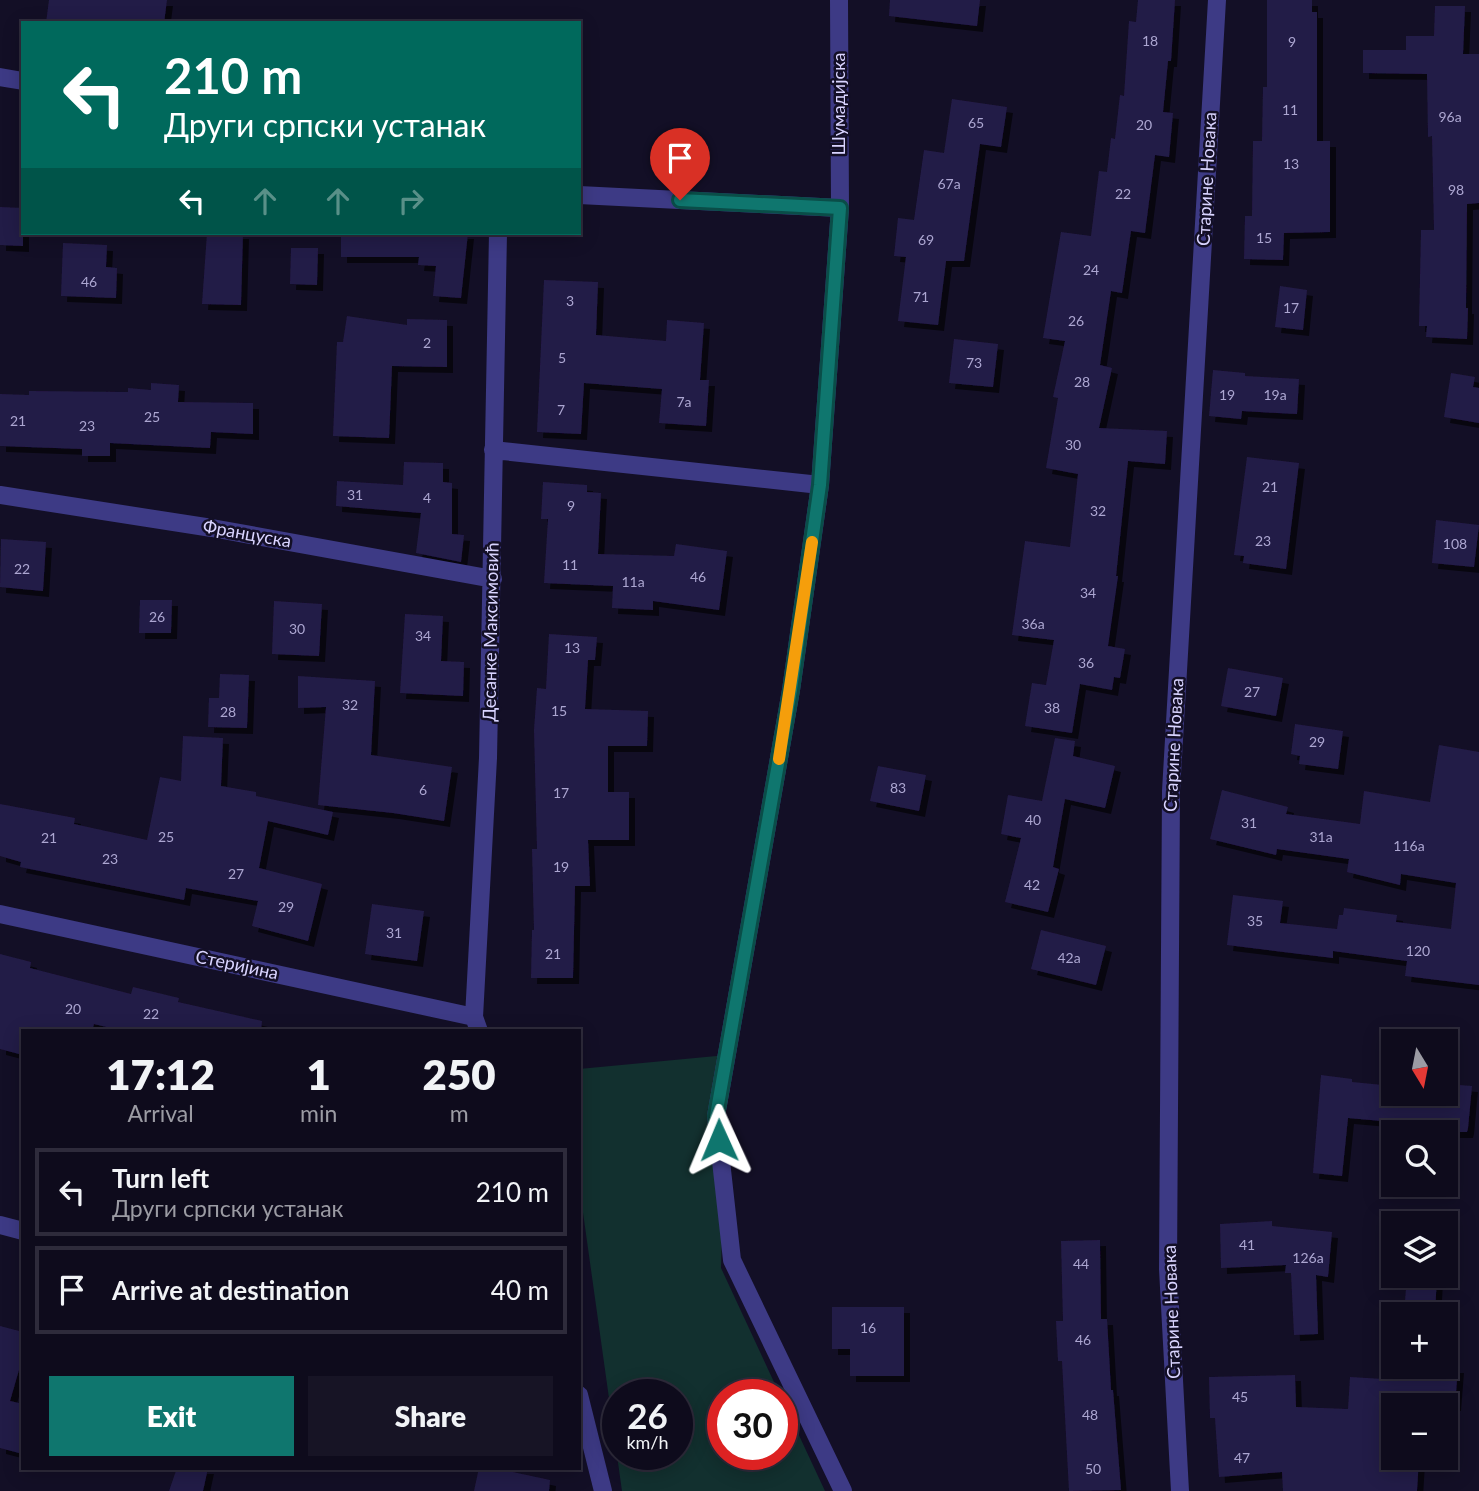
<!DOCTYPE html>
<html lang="en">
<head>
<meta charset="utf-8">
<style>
	:root { --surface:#0e0b1c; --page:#171425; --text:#f1f3f6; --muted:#9b9ba3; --line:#2e2b3b; --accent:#0f766e }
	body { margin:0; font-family:Lato,sans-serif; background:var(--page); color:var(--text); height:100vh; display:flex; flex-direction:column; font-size:26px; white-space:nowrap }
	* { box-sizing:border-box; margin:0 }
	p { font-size:23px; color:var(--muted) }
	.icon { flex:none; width:38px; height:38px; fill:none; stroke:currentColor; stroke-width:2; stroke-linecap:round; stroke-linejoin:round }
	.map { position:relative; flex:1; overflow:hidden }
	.details { position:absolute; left:21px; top:1029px; width:560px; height:441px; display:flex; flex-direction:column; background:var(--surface); border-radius:0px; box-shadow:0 4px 18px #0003,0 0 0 2px var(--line) }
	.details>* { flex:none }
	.guide { position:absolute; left:21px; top:21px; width:560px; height:214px; border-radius:0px; box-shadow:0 4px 18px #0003,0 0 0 2px var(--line); background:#00695c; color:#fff; overflow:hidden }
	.needle { width:46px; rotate:170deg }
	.fabs { position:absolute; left:1381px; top:1029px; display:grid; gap:14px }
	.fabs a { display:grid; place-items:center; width:77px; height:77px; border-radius:0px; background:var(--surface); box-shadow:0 4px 18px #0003,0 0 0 2px var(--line); font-size:35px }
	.speed { position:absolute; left:602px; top:1379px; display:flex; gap:14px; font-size:35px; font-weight:700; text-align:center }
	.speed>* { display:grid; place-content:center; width:91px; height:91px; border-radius:50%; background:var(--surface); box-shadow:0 4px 18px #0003,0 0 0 2px var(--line); line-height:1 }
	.speed small { font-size:18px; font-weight:400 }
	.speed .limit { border:10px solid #d22; background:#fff; color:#111 }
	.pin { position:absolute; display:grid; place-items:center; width:60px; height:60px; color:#fff; margin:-72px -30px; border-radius:50% 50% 50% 0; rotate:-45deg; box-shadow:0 0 7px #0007 }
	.pin .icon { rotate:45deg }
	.me { position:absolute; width:77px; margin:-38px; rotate:359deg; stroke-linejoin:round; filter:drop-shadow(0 0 5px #0008) }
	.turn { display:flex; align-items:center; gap:24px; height:147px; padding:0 28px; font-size:32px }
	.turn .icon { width:91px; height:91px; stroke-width:2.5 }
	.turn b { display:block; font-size:49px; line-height:60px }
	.lanes { display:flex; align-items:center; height:66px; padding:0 28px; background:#0003; justify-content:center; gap:35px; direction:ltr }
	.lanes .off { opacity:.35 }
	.eta { display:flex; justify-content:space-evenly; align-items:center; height:119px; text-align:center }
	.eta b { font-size:42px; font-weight:800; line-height:49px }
	.action { display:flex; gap:14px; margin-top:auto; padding:14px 28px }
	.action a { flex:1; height:80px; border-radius:0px; background:var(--accent); color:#fff; font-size:28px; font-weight:800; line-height:80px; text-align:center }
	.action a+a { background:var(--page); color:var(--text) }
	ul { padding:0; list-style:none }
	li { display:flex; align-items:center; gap:21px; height:88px; margin:0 14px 10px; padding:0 14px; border:4px solid var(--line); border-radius:0px }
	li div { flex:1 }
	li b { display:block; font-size:26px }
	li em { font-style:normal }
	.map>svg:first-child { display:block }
</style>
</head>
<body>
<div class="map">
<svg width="1479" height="1491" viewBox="0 0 1479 1491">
	<defs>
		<filter id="shadow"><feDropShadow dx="6" dy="6" stdDeviation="0" flood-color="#0009"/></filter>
	</defs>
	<rect width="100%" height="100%" fill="#130f26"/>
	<!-- green -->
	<path fill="#12302f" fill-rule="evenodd" d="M 727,1055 L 721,1268 L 780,1395 L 723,1395 L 723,1454 L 782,1454 L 782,1399 L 825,1491 L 622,1491 L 579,1184 L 579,1069 ZM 618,1395 L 677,1395 L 677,1454 L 618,1454 Z"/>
	<!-- building -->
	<path fill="#241b47" filter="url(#shadow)" d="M 49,0 L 167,0 L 164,23 L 46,23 Z
		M 890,0 L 980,0 L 977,26 L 889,16 Z
		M 1138,0 L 1175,0 L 1171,61 L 1168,61 L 1163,112 L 1173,113 L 1169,157 L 1155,155 L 1145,233 L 1131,231 L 1122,293 L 1111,291 L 1100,365 L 1112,368 L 1099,428 L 1167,431 L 1165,464 L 1128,461 L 1116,576 L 1118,576 L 1108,646 L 1125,649 L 1120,678 L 1114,677 L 1112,690 L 1080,684 L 1072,733 L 1025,726 L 1032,683 L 1046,685 L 1054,640 L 1012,635 L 1025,541 L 1070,547 L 1078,474 L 1046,468 L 1058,398 L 1053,397 L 1065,341 L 1043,338 L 1061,232 L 1091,236 L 1099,171 L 1107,172 L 1111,138 L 1115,139 L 1120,95 L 1124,96 L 1129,21 L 1136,22 Z
		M 1267,0 L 1312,0 L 1312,12 L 1317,12 L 1317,141 L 1330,141 L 1330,232 L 1284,233 L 1283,260 L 1244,259 L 1245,216 L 1252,216 L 1253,141 L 1262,141 L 1263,87 L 1267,87 Z
		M 1435,6 L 1465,6 L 1463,54 L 1479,54 L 1479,203 L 1467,204 L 1466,308 L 1468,308 L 1467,339 L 1426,337 L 1427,326 L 1419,326 L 1421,230 L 1434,230 L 1432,136 L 1428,137 L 1427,74 L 1363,73 L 1363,50 L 1406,50 L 1406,36 L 1434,36 Z
		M 952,99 L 1007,107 L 1001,147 L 980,144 L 964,261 L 946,261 L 938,325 L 898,321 L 906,257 L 894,256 L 898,218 L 914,220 L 924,150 L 944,153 Z
		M 0,207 L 23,208 L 23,246 L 0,245 Z
		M 207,233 L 243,233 L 241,305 L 202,304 Z
		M 341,233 L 468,233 L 461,298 L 433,296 L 436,266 L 418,265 L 419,257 L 341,257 Z
		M 63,243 L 107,245 L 106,267 L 117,268 L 116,298 L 61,296 Z
		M 291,248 L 318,248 L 317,285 L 290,284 Z
		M 544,280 L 598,282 L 596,335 L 666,341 L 667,320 L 704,323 L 700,380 L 709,380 L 706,426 L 659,423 L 662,389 L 584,383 L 581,434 L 537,432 Z
		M 1280,286 L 1307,290 L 1303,330 L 1275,327 Z
		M 347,316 L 407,325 L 407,319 L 447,320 L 447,367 L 392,366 L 389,438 L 333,436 L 337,342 L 343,342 Z
		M 954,339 L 998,344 L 993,387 L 949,383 Z
		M 1213,370 L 1245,373 L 1245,376 L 1299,379 L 1297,414 L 1242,411 L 1241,419 L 1209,416 Z
		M 1451,373 L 1475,377 L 1473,387 L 1479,388 L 1479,423 L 1444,417 Z
		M 151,383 L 179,385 L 178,402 L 253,403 L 253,434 L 211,432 L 210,448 L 110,443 L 110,456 L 82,456 L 82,449 L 0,446 L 0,394 L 29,395 L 29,391 L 128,392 L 128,388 L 151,390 Z
		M 1247,457 L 1299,463 L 1286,569 L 1243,563 L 1244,556 L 1234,555 Z
		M 404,462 L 443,463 L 443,482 L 452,483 L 452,534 L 464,535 L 461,562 L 416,553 L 421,513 L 336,506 L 337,481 L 403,485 Z
		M 543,482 L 587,485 L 587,492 L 601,493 L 598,554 L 674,556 L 676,544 L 727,551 L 719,610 L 653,601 L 653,610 L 612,608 L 613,586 L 544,583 L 548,519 L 541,519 Z
		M 1436,520 L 1479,525 L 1474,567 L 1432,563 Z
		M 1,539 L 46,542 L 43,591 L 0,587 Z
		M 140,600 L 172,600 L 171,633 L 139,633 Z
		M 274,601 L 322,604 L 319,656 L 272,654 Z
		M 405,614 L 443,616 L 441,661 L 464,662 L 463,696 L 400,693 Z
		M 549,634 L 597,637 L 595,660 L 588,660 L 585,709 L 648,711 L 647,746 L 608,746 L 608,792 L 629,792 L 629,840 L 588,840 L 590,886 L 575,886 L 573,978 L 531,978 L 532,930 L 534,930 L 532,849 L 537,849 L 534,730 L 537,688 L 546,689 Z
		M 1228,668 L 1283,678 L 1276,716 L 1221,706 Z
		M 220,674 L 249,675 L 247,728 L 208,727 L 209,698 L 219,698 Z
		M 298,676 L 375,681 L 371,755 L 452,767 L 444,821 L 393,813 L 318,805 L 326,707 L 298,708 Z
		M 1295,724 L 1343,731 L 1338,769 L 1299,764 L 1300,756 L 1291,754 Z
		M 183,736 L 223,738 L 221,786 L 256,792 L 256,796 L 333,812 L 328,835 L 268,821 L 259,868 L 322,884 L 308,941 L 252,926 L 258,901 L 186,888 L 184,900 L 20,867 L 21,862 L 0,856 L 0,804 L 75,818 L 74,824 L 147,840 L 160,777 L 181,781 Z
		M 1055,738 L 1075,741 L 1073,756 L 1115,766 L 1105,808 L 1065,799 L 1053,867 L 1059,869 L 1048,912 L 1005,902 L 1021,838 L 1001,834 L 1008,795 L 1042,801 Z
		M 1439,745 L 1479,752 L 1479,985 L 1405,976 L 1407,961 L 1333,951 L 1333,958 L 1227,945 L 1233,895 L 1283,901 L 1280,923 L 1337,929 L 1339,915 L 1343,915 L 1344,908 L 1397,915 L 1396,922 L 1451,929 L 1456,883 L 1401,874 L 1400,885 L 1347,872 L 1349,859 L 1277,849 L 1276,855 L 1210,839 L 1222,790 L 1288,807 L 1286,814 L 1360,824 L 1364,791 L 1430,802 Z
		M 878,766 L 926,775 L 919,811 L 870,801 Z
		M 372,904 L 424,911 L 417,961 L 365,954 Z
		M 1041,930 L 1106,946 L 1096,985 L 1031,969 Z
		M 0,954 L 31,962 L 30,968 L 131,994 L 133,987 L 179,998 L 178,1002 L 262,1021 L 261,1031 L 123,1031 L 94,1024 L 92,1031 L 23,1031 L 23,1055 L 0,1049 Z
		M 1321,1075 L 1352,1079 L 1352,1082 L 1393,1086 L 1393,1094 L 1446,1094 L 1446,1084 L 1472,1086 L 1468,1128 L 1467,1132 L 1426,1132 L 1427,1125 L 1348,1118 L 1342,1176 L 1313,1173 Z
		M 1272,1221 L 1272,1226 L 1332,1232 L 1328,1277 L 1316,1275 L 1318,1334 L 1294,1335 L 1291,1273 L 1285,1273 L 1286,1265 L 1221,1268 L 1220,1224 Z
		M 1100,1240 L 1101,1319 L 1107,1319 L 1111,1390 L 1113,1390 L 1121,1490 L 1069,1491 L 1062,1361 L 1058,1361 L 1056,1321 L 1063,1321 L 1061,1241 Z
		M 1407,1276 L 1437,1276 L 1435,1314 L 1404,1314 Z
		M 832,1307 L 904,1307 L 904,1376 L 850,1376 L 850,1349 L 832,1349 Z
		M 0,1326 L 23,1332 L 23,1356 L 10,1401 L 23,1404 L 23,1454 L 0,1448 Z
		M 1400,1367 L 1458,1367 L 1455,1405 L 1393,1405 L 1393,1458 L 1419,1458 L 1417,1491 L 1283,1491 L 1282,1472 L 1219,1477 L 1215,1418 L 1210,1418 L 1209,1377 L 1295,1375 L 1296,1407 L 1348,1409 L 1350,1377 L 1399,1380 Z
		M 177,1468 L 208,1468 L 203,1491 L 169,1491 Z
		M 479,1468 L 494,1468 L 550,1480 L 549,1491 L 474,1491 Z"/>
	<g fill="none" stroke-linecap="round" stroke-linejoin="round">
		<!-- minor -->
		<path stroke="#3d3a85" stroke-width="18" d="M 839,0 L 840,208 L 820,485 L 791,690 L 716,1116 L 732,1260 L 843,1491
			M 0,77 L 23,81
			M 579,195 L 840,208
			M 493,450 L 820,485
			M 0,495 L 212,528 L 493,579
			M 0,914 L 474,1017
			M 479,1031 L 474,1017 L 488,758 L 498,233
			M 0,1225 L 23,1231
			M 579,1395 L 603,1491
			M 1180,1491 L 1168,1269 L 1171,791 L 1217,0"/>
	</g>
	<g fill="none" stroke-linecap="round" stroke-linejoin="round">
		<defs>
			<path id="route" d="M 680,200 L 840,208 L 820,485 L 791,690 L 716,1116 L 719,1140"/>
		</defs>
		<!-- route casing -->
		<use href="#route" stroke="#0a4d48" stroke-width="18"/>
		<!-- route -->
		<use href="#route" stroke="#0f766e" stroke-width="12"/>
		<!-- slow -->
		<path stroke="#f59e0b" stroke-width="12" d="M 779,759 L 812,542"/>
	</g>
	<g text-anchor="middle" stroke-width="5" stroke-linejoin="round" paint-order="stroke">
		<!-- number labels -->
		<g font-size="14" fill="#aca6d1">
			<text x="1150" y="46">18</text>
			<text x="1292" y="47">9</text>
			<text x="1290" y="115">11</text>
			<text x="1450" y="122">96a</text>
			<text x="976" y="128">65</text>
			<text x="1144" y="130">20</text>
			<text x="1291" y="169">13</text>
			<text x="949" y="189">67a</text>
			<text x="1456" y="195">98</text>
			<text x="1123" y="199">22</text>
			<text x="1264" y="243">15</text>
			<text x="926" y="245">69</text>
			<text x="1091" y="275">24</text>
			<text x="89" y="287">46</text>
			<text x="921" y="302">71</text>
			<text x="570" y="306">3</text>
			<text x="1291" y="313">17</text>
			<text x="1076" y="326">26</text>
			<text x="427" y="348">2</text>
			<text x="562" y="363">5</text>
			<text x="974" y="368">73</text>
			<text x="1082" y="387">28</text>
			<text x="1227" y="400">19</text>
			<text x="1275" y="400">19a</text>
			<text x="684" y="407">7a</text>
			<text x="561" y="415">7</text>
			<text x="152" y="422">25</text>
			<text x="18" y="426">21</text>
			<text x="87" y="431">23</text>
			<text x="1073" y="450">30</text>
			<text x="1270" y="492">21</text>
			<text x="355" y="500">31</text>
			<text x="427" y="503">4</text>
			<text x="571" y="511">9</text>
			<text x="1098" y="516">32</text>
			<text x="1263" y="546">23</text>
			<text x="1455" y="549">108</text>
			<text x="570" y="570">11</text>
			<text x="22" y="574">22</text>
			<text x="698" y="582">46</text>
			<text x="633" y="587">11a</text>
			<text x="1088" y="598">34</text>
			<text x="157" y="622">26</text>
			<text x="1033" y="629">36a</text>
			<text x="297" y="634">30</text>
			<text x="423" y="641">34</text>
			<text x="572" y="653">13</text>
			<text x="1086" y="668">36</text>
			<text x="1252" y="697">27</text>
			<text x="350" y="710">32</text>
			<text x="1052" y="713">38</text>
			<text x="559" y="716">15</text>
			<text x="228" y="717">28</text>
			<text x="1317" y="747">29</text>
			<text x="898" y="793">83</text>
			<text x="423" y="795">6</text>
			<text x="561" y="798">17</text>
			<text x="1033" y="825">40</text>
			<text x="1249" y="828">31</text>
			<text x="166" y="842">25</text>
			<text x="1321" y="842">31a</text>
			<text x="49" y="843">21</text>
			<text x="1409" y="851">116a</text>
			<text x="110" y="864">23</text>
			<text x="561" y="872">19</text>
			<text x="236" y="879">27</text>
			<text x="1032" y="890">42</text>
			<text x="286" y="912">29</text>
			<text x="1255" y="926">35</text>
			<text x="394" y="938">31</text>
			<text x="1418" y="956">120</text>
			<text x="553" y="959">21</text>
			<text x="1069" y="963">42a</text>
			<text x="73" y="1014">20</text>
			<text x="151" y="1019">22</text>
			<text x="1247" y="1250">41</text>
			<text x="1308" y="1263">126a</text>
			<text x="1081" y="1269">44</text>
			<text x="868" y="1333">16</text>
			<text x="1083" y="1345">46</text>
			<text x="1240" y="1402">45</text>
			<text x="1090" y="1420">48</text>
			<text x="1242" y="1463">47</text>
			<text x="1093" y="1474">50</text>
		</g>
		<!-- street labels -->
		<g font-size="18" fill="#d9d4ff" stroke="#130f26">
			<text transform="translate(839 104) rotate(-90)" y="6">Шумадијска</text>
			<text transform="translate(1207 179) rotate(-87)" y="6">Старине Новака</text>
			<text transform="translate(247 534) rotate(10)" y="6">Француска</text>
			<text transform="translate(491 632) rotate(-89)" y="6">Десанке Максимовић</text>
			<text transform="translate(1174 745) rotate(-87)" y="6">Старине Новака</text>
			<text transform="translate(237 965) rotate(12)" y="6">Стеријина</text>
			<text transform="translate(1172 1312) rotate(-92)" y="6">Старине Новака</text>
		</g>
	</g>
</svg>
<div class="fabs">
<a><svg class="needle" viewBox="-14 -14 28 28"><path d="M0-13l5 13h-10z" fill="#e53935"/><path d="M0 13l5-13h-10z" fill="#9b9ba3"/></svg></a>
<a><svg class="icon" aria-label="search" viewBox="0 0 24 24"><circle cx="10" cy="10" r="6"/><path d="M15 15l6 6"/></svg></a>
<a><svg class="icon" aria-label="layers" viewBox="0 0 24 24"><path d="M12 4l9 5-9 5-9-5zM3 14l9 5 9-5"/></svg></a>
<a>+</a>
<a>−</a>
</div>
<div class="speed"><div>26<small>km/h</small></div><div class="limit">30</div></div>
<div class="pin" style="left:680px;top:200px;background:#d93025"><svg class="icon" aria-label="arrive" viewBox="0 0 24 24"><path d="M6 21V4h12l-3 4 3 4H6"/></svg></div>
<svg class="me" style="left:719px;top:1140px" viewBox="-20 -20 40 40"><path d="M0-17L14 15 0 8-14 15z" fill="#0f766e" stroke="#fff" stroke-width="4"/></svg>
<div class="guide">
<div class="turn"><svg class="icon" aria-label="left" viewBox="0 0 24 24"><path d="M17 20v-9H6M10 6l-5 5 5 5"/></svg><div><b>210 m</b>Други српски устанак</div></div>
<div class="lanes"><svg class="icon" aria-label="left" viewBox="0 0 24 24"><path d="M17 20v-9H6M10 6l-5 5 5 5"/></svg><svg class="icon off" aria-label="ahead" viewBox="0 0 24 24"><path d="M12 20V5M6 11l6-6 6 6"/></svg><svg class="icon off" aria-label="ahead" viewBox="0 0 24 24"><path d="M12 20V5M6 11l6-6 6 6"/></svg><svg class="icon off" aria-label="right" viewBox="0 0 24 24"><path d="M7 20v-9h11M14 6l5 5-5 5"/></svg></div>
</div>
<section class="details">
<div class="eta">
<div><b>17:12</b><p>Arrival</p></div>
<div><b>1</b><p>min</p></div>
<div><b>250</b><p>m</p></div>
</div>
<ul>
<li><svg class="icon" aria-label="left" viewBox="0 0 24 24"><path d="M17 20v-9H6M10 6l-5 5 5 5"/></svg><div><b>Turn left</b><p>Други српски устанак</p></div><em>210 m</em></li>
<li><svg class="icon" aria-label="arrive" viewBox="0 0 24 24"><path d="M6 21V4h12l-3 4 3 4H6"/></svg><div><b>Arrive at destination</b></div><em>40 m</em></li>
</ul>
<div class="action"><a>Exit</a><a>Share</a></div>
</section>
</div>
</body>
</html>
